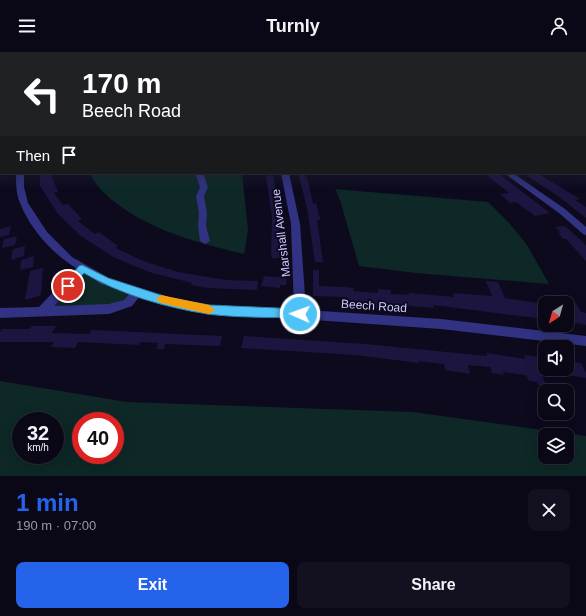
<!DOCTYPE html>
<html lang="en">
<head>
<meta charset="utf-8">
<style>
	:root { --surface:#0a0816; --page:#13111f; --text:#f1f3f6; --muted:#999aa1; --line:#2a2935; --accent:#2563eb }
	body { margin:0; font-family:Helvetica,sans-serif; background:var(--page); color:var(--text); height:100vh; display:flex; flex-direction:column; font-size:15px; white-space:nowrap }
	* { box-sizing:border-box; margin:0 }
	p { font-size:13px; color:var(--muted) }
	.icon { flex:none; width:22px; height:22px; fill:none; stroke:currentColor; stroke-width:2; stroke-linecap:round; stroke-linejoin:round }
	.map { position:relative; height:424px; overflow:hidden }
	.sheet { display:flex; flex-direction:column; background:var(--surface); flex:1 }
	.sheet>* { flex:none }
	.top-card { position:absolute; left:0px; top:0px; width:586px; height:122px; box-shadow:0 4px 16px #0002,0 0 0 1px var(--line); background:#202124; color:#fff; overflow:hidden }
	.needle { width:26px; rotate:217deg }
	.buttons { position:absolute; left:538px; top:244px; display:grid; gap:8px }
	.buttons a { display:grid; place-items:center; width:36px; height:36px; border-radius:8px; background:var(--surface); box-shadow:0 4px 16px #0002,0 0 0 1px var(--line); font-size:20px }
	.speed { position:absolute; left:12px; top:360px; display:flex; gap:8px; font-size:20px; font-weight:700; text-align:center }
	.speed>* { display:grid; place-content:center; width:52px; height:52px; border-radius:50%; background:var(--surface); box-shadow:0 4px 16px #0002,0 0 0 1px var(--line); line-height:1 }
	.speed small { font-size:10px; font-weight:400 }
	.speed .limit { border:6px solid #d22; background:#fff; color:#111 }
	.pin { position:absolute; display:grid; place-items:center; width:34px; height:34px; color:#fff; margin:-17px; border:2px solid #fff; border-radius:50%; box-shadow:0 1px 4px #0007 }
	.me { position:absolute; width:44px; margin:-22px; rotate:272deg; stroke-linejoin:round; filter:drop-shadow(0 0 3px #0008) }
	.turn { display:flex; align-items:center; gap:14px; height:84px; padding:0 16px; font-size:18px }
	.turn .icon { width:52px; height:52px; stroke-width:2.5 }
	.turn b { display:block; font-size:28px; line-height:34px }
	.then { display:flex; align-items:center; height:38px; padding:0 16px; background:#0003; gap:8px; font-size:15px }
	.round { display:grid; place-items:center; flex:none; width:42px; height:42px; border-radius:8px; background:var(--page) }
	.head { display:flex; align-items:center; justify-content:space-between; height:68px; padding:0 16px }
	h1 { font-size:24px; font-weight:800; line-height:30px; color:var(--accent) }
	.button { display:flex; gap:8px; margin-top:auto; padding:8px 16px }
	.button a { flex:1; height:46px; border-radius:8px; background:var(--accent); color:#fff; font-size:16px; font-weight:800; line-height:46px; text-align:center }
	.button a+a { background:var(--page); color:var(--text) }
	header { display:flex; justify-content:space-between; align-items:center; height:52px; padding:0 16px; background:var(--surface); font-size:18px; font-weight:800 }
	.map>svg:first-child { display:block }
</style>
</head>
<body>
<header><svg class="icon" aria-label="menu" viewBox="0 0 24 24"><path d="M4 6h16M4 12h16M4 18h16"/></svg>Turnly<svg class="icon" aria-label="person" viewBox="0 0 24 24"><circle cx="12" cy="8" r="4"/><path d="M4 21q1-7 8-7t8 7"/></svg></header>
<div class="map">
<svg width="586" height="424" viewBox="0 0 586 424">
	<rect width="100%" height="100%" fill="#0d0a1e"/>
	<!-- green -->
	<path fill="#0d2826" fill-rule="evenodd" d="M 90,121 L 242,121 L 248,178 L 244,202 C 194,190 140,176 102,139 C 97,134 93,127 90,121 Z
		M 335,137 L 488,150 L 510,172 L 527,193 L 549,232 L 416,221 L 359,214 L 340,148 Z
		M 82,216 L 137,240 L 128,251 L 42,259 Z
		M 0,329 L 127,350 L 413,360 L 586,384 L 586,424 L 0,424 ZM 21,369 L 55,369 L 55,403 L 21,403 ZM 81,369 L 115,369 L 115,403 L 81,403 ZM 545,383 L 567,383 L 567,405 L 545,405 Z"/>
	<!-- building -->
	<path fill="#1c1540" d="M 40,121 L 50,121 L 58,140 L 54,141 L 63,153 L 68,152 L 82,167 L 78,169 L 95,182 L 99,180 L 118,194 L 116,196 L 143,209 L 178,220 L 226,228 L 258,229 L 257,238 L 208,236 L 191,233 L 192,231 L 149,220 L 113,205 L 81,184 L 58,162 L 40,134 Z
		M 298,121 L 304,121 L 308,128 L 313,152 L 316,151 L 320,166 L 320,168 L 317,168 L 323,210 L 315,210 L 307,156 Z
		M 484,121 L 496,121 L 503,125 L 550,161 L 535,164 L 516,150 L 510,151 L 500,142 L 509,141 Z
		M 523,121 L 537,121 L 580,147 L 575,148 L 586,155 L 586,166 L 562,147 Z
		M 273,123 L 278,155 L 280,206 L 272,206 L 271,202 L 272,164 L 266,124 Z
		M 11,174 L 9,183 L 0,185 L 0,177 Z
		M 565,174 L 586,193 L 586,209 L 566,187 L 563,187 L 558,181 L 561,181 L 555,175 Z
		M 17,184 L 15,193 L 2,196 L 4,187 Z
		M 25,194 L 24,204 L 11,208 L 13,197 Z
		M 34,204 L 33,215 L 20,218 L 21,208 Z
		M 43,216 L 41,242 L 39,244 L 25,248 L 30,219 Z
		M 313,218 L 319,218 L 319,234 L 345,235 L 354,236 L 354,239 L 378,241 L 378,237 L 391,238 L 391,242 L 409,243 L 409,241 L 454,245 L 453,241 L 492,244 L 486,229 L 498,230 L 505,246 L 545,252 L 545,267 L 433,253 L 434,256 L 377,251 L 378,257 L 365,256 L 364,250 L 347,249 L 347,245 L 313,244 Z
		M 264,224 L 287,226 L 286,233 L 280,233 L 280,236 L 261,234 Z
		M 567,250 L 576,251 L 581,260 L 586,261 L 586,273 L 567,269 Z
		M 32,274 L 56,274 L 52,281 L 89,282 L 91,278 L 115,279 L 222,284 L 220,294 L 165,292 L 164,297 L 156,297 L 158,291 L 140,290 L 139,293 L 78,290 L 75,296 L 51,295 L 54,290 L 0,290 L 0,280 L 2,277 L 29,277 Z
		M 244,284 L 365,292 L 487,304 L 487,301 L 525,307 L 524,303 L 545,306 L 545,320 L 540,319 L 547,334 L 538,333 L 537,330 L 529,329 L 526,323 L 503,320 L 504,323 L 492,321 L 490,315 L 468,313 L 470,322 L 445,318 L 444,312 L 418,309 L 419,311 L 355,303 L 241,296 Z
		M 567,309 L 581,311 L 586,321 L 586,326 L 567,323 Z"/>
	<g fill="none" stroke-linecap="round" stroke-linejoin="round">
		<!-- minor -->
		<path fill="#313281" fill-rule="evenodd" d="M 16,121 L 24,121 L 24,135 L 28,151 L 47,180 L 72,205 L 109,226 L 170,246 L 209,253 L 294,257 L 291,172 L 281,121 L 289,121 L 300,172 L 306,258 L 441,267 L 586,284 L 586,294 L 441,277 L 300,267 L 209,263 L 170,254 L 140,244 L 132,254 L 109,262 L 0,266 L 0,256 L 39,255 L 76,216 C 53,202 30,177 20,151 C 16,142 16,131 16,121 ZM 84,221 L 101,232 L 130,241 L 124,248 L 109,252 L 54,254 Z
			M 195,121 L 203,121 L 208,135 L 204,144 L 207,161 L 206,174 L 210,189 L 205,192 L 200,189 L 198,174 L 199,161 L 196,144 L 200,135 Z
			M 504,121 L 513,121 L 565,157 L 586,175 L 586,183 L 583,182 L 559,161 Z"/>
	</g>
	<!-- sky -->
	<linearGradient id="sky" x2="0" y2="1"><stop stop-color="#070610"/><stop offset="0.57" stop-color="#2f334c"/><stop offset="1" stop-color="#2f334c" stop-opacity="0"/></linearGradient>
	<rect width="586" height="138" fill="url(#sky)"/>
	<!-- route -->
	<path fill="#4fc3f7" stroke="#337fa1" d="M 82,213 L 108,226 L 170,246 L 209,253 L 300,257 L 305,262 L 300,266 C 270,265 238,266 208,262 C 167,256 119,242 84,221 L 72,236 L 65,236 L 63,234 L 65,231 L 79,214 Z"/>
	<!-- slow -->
	<path fill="#f59e0b" d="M 161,243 L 209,253 L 215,258 L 209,262 L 161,251 L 156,247 Z"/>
	<g text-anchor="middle" stroke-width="4" stroke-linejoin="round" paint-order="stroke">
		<!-- street labels -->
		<g font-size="12" fill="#cbc7ff" stroke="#0d0a1e">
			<text transform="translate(281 181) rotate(-97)" y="4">Marshall Avenue</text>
			<text transform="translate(374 254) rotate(4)" y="4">Beech Road</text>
		</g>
	</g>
</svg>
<div class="buttons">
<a><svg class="needle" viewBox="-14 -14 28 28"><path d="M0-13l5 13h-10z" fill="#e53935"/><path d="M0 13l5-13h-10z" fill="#999aa1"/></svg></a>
<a><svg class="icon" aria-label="sound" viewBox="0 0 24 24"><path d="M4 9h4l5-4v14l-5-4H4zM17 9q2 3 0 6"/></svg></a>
<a><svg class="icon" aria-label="search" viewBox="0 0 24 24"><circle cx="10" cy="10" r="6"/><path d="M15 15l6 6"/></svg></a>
<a><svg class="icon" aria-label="layers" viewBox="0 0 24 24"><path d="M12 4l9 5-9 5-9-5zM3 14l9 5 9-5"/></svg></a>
</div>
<div class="speed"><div>32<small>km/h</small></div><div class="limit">40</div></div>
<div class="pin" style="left:68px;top:234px;background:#d93025"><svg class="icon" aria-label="arrive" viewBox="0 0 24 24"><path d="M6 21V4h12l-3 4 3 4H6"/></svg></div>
<svg class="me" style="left:300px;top:262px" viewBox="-20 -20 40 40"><circle r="17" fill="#4fc3f7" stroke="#fff" stroke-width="3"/><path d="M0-11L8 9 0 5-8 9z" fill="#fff"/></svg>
<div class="top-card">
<div class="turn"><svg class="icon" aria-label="left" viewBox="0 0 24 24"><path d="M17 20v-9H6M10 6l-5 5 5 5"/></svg><div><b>170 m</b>Beech Road</div></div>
<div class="then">Then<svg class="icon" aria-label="arrive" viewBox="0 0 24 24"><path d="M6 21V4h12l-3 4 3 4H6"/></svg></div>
</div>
</div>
<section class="sheet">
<div class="head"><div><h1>1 min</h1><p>190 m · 07:00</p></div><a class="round"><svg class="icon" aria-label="close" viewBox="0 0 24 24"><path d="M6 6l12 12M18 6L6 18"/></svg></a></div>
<div class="button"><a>Exit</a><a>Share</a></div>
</section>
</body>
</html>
